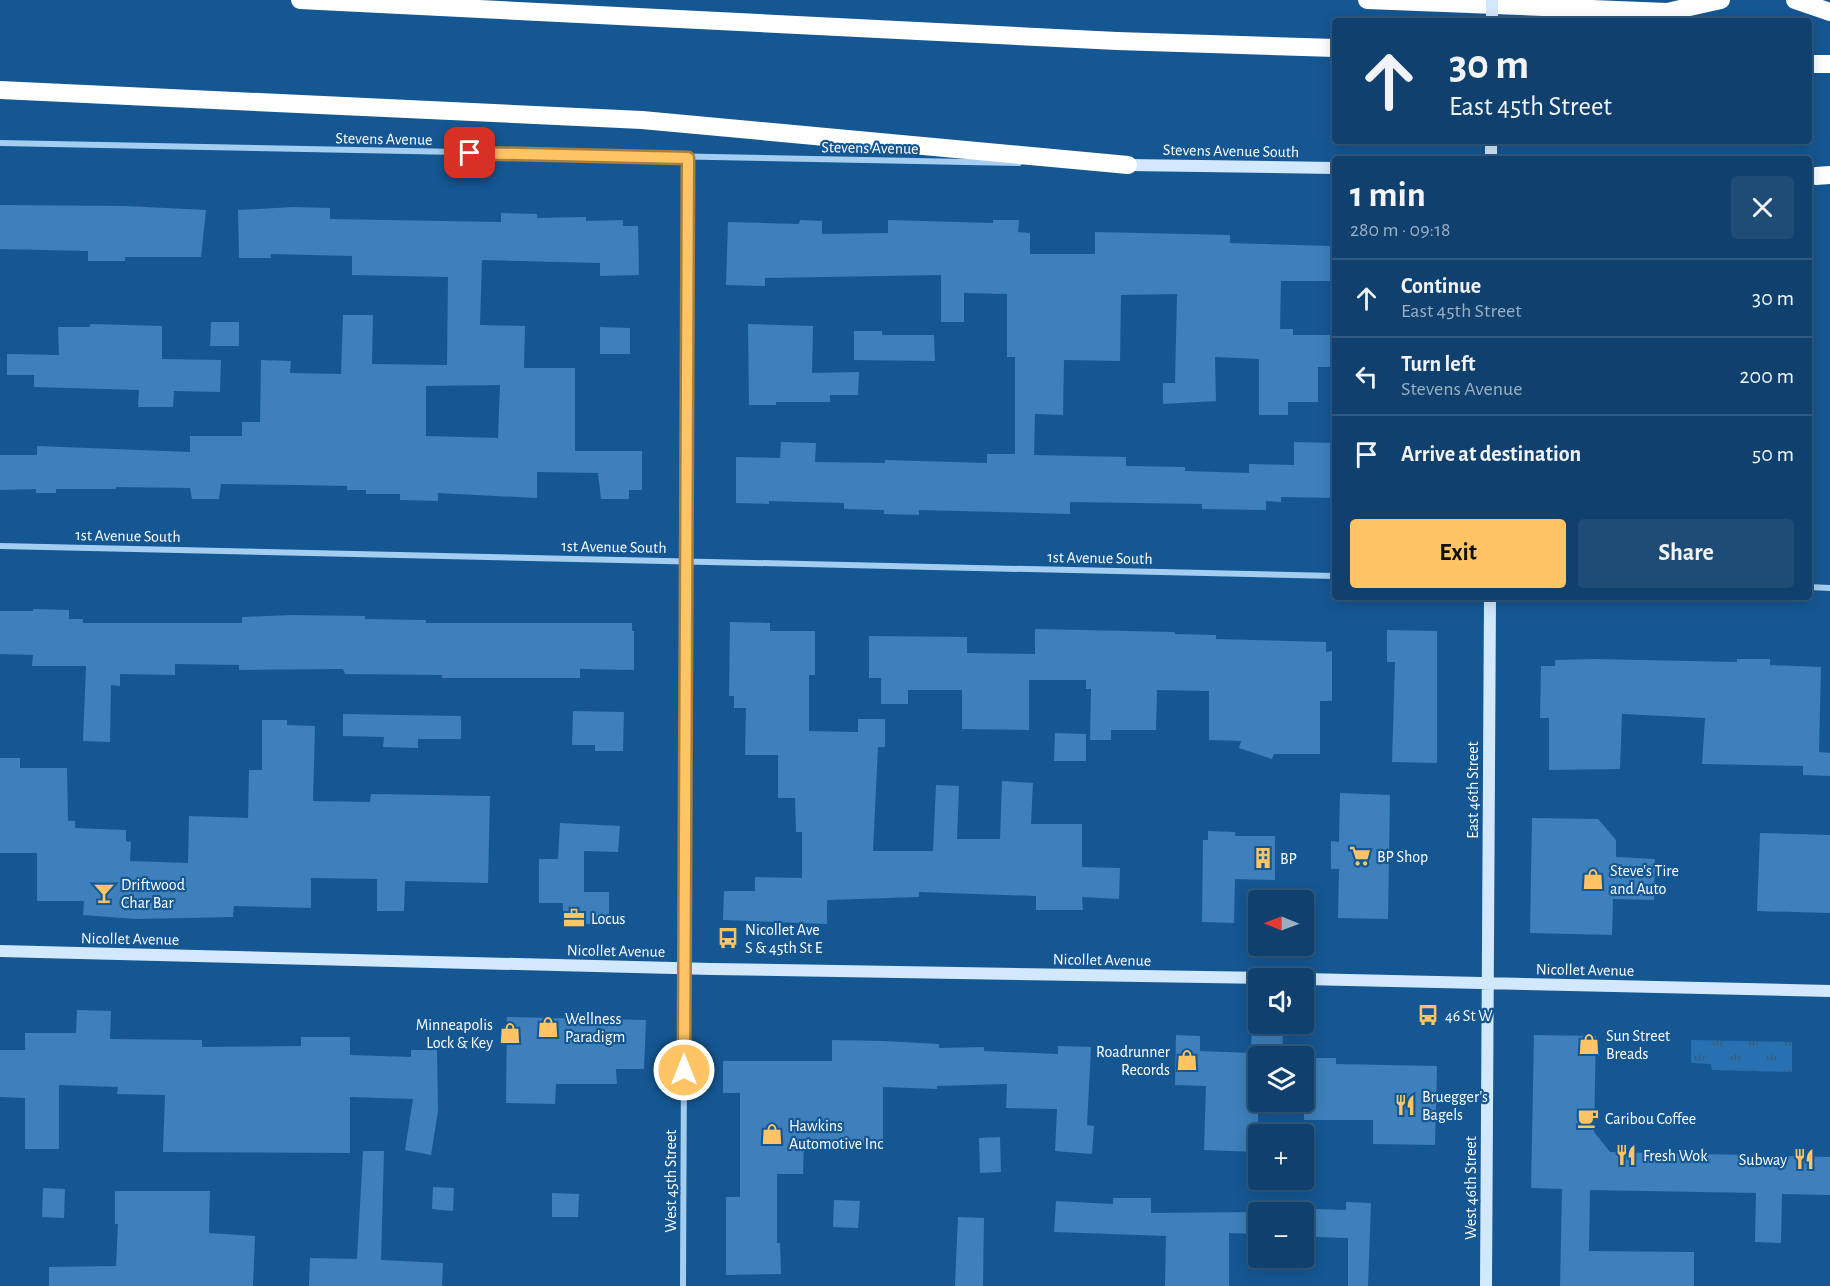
<!DOCTYPE html>
<html lang="en">
<head>
<meta charset="utf-8">
<style>
	:root { --surface:#10416e; --page:#1e4c76; --text:#f1f3f6; --muted:#9cafc2; --line:#305a81; --accent:#ffc564 }
	body { margin:0; font-family:"Alegreya Sans",sans-serif; background:var(--page); color:var(--text); height:100vh; display:flex; flex-direction:column; font-size:22px; white-space:nowrap }
	* { box-sizing:border-box; margin:0 }
	p { font-size:20px; color:var(--muted) }
	.icon { flex:none; width:33px; height:33px; fill:none; stroke:currentColor; stroke-width:2; stroke-linecap:round; stroke-linejoin:round }
	.map { position:relative; flex:1; overflow:hidden }
	.sheet { position:absolute; left:1332px; top:156px; width:480px; height:444px; display:flex; flex-direction:column; background:var(--surface); border-radius:6px; box-shadow:0 3px 15px #0003,0 0 0 2px var(--line) }
	.sheet>* { flex:none }
	.hud { position:absolute; left:1332px; top:18px; width:480px; height:126px; border-radius:6px; box-shadow:0 3px 15px #0003,0 0 0 2px var(--line); background:#10416e; color:var(--text); overflow:hidden }
	.needle { width:39px; rotate:271deg }
	.controls { position:absolute; left:1248px; top:890px; display:grid; gap:12px }
	.controls a { display:grid; place-items:center; width:66px; height:66px; border-radius:6px; background:var(--surface); box-shadow:0 3px 15px #0003,0 0 0 2px var(--line); font-size:30px }
	.pin { position:absolute; display:grid; place-items:center; width:51px; height:51px; color:#fff; margin:-26px; border-radius:12px; box-shadow:0 3px 9px #0006 }
	.me { position:absolute; width:66px; margin:-33px; rotate:0deg; stroke-linejoin:round; filter:drop-shadow(0 0 4px #0008) }
	.turn { display:flex; align-items:center; gap:21px; height:126px; padding:0 18px; font-size:27px }
	.turn .icon { width:78px; height:78px; stroke-width:2.5 }
	.turn b { display:block; font-size:42px; line-height:51px }
	.round { display:grid; place-items:center; flex:none; width:63px; height:63px; border-radius:6px; background:var(--page) }
	.headline { display:flex; align-items:center; justify-content:space-between; height:102px; padding:0 18px }
	h1 { font-size:36px; font-weight:700; line-height:45px }
	.cta { display:flex; gap:12px; margin-top:auto; padding:12px 18px }
	.cta a { flex:1; height:69px; border-radius:6px; background:var(--accent); color:#111; font-size:24px; font-weight:700; line-height:69px; text-align:center }
	.cta a+a { background:var(--page); color:var(--text) }
	ul { padding:0; list-style:none }
	li { display:flex; align-items:center; gap:18px; height:78px; padding:0 18px; border-top:2px solid var(--line) }
	li div { flex:1 }
	li b { display:block; font-size:22px }
	li em { font-style:normal }
	.map>svg:first-child { display:block }
</style>
</head>
<body>
<div class="map">
<svg width="1830" height="1286" viewBox="0 0 1830 1286">
	<defs>
		<pattern id="park-tufts" width="24" height="20" patternUnits="userSpaceOnUse" patternTransform="scale(1.5)"><rect width="24" height="20" fill="#2771b2"/><path d="M3 7l-1-3M5 7V3M7 7l1-3M15 17l-1-3M17 17v-4M19 17l1-3" fill="none" stroke="#3d5b75"/></pattern>
	</defs>
	<rect width="100%" height="100%" fill="#155793"/>
	<!-- park -->
	<path fill="url(#park-tufts)" d="M 1691,1040 L 1792,1042 L 1792,1072 L 1712,1070 L 1711,1064 L 1691,1063 Z"/>
	<!-- building -->
	<path fill="#3d80bb" fill-rule="evenodd" d="M 0,205 L 125,206 L 206,210 L 201,257 L 125,257 L 125,261 L 88,261 L 88,251 L 0,249 Z
		M 293,207 L 330,208 L 330,219 L 501,222 L 501,213 L 537,214 L 537,218 L 586,217 L 586,221 L 623,220 L 623,226 L 638,226 L 639,275 L 600,276 L 600,263 L 482,260 L 480,325 L 525,326 L 524,368 L 575,368 L 575,451 L 642,451 L 642,490 L 629,490 L 629,499 L 601,499 L 598,473 L 537,472 L 537,498 L 438,493 L 438,501 L 400,500 L 400,494 L 366,494 L 366,490 L 347,490 L 347,486 L 295,485 L 221,484 L 219,499 L 192,499 L 190,488 L 116,487 L 116,489 L 56,489 L 56,493 L 36,493 L 36,489 L 0,490 L 0,455 L 37,455 L 37,446 L 190,452 L 190,436 L 242,436 L 242,422 L 260,422 L 261,360 L 291,361 L 290,373 L 341,374 L 343,315 L 373,315 L 372,364 L 447,365 L 448,277 L 352,275 L 352,256 L 271,254 L 271,258 L 239,258 L 238,210 ZM 500,385 L 498,438 L 426,436 L 426,386 Z
		M 800,220 L 822,221 L 822,234 L 888,233 L 888,220 L 993,223 L 993,220 L 1019,220 L 1018,232 L 1030,233 L 1030,254 L 1095,254 L 1095,232 L 1230,235 L 1230,243 L 1330,246 L 1330,281 L 1281,281 L 1280,329 L 1293,329 L 1293,335 L 1335,335 L 1335,367 L 1318,367 L 1318,402 L 1288,402 L 1288,415 L 1259,415 L 1259,359 L 1215,357 L 1216,401 L 1163,404 L 1163,383 L 1175,383 L 1177,294 L 1121,295 L 1120,361 L 1064,360 L 1063,415 L 1035,414 L 1034,455 L 1126,457 L 1126,466 L 1185,467 L 1185,471 L 1249,473 L 1249,464 L 1294,465 L 1294,442 L 1335,443 L 1335,498 L 1281,497 L 1281,502 L 1266,501 L 1266,510 L 1202,509 L 1202,504 L 1070,502 L 1070,514 L 919,510 L 919,515 L 884,514 L 884,510 L 844,509 L 844,503 L 769,501 L 769,504 L 736,503 L 736,457 L 780,458 L 781,442 L 816,443 L 815,462 L 885,463 L 885,460 L 987,463 L 987,454 L 1015,454 L 1015,357 L 1007,357 L 1007,294 L 964,293 L 964,322 L 941,322 L 941,275 L 765,278 L 765,286 L 726,285 L 728,222 L 799,224 Z
		M 211,322 L 239,322 L 239,346 L 210,346 Z
		M 91,324 L 162,326 L 162,359 L 221,360 L 220,392 L 174,391 L 173,407 L 138,407 L 139,390 L 34,387 L 34,375 L 7,375 L 7,354 L 59,355 L 58,327 L 89,327 Z
		M 748,324 L 813,326 L 812,373 L 859,372 L 858,395 L 830,395 L 830,402 L 776,402 L 776,405 L 749,405 Z
		M 600,327 L 630,328 L 630,354 L 600,354 Z
		M 854,331 L 882,331 L 882,335 L 934,335 L 935,361 L 854,360 Z
		M 33,609 L 69,610 L 69,619 L 83,619 L 83,623 L 242,623 L 242,617 L 292,615 L 365,616 L 365,619 L 426,620 L 426,623 L 632,623 L 632,631 L 634,631 L 634,670 L 580,669 L 580,678 L 442,678 L 442,675 L 345,674 L 343,669 L 239,670 L 239,665 L 175,664 L 175,675 L 120,674 L 120,686 L 111,685 L 110,742 L 83,741 L 86,666 L 32,666 L 33,655 L 0,654 L 0,611 L 33,611 Z
		M 730,622 L 770,623 L 770,631 L 815,631 L 815,675 L 809,675 L 809,731 L 858,732 L 858,719 L 885,719 L 885,747 L 878,747 L 873,851 L 933,851 L 936,785 L 959,786 L 957,839 L 1000,839 L 1002,781 L 1033,783 L 1031,824 L 1082,824 L 1082,867 L 1120,868 L 1119,899 L 1082,897 L 1083,910 L 1036,910 L 1036,896 L 919,892 L 919,897 L 827,900 L 827,924 L 723,920 L 724,891 L 755,891 L 755,877 L 802,878 L 802,832 L 796,832 L 795,798 L 778,798 L 778,755 L 745,755 L 746,708 L 734,708 L 734,696 L 729,696 Z
		M 1035,629 L 1175,632 L 1175,634 L 1216,635 L 1216,639 L 1326,642 L 1326,652 L 1332,651 L 1332,701 L 1320,701 L 1320,754 L 1274,754 L 1272,759 L 1239,748 L 1241,741 L 1209,740 L 1209,691 L 1157,690 L 1156,730 L 1111,730 L 1111,740 L 1090,740 L 1091,689 L 1086,689 L 1086,680 L 1029,680 L 1029,730 L 962,729 L 962,690 L 908,690 L 908,704 L 881,704 L 881,678 L 869,678 L 869,636 L 967,637 L 967,653 L 1035,654 Z
		M 1387,630 L 1437,631 L 1437,763 L 1392,762 L 1395,662 L 1387,662 Z
		M 1594,659 L 1737,662 L 1737,659 L 1770,659 L 1770,665 L 1821,667 L 1819,752 L 1830,753 L 1830,776 L 1803,775 L 1803,766 L 1702,764 L 1705,718 L 1622,714 L 1620,769 L 1549,770 L 1549,718 L 1540,718 L 1541,666 L 1555,666 L 1555,660 Z
		M 573,711 L 624,712 L 623,751 L 595,751 L 595,745 L 572,745 Z
		M 343,714 L 461,716 L 461,739 L 418,739 L 418,748 L 383,747 L 384,737 L 343,736 Z
		M 262,720 L 287,720 L 287,725 L 315,726 L 313,801 L 370,802 L 371,794 L 490,796 L 488,883 L 405,881 L 404,911 L 377,911 L 377,879 L 311,878 L 311,908 L 234,906 L 233,917 L 136,919 L 83,915 L 84,901 L 37,901 L 37,853 L 0,853 L 0,758 L 20,758 L 20,768 L 67,768 L 68,821 L 75,821 L 75,828 L 126,830 L 126,841 L 131,842 L 130,861 L 188,863 L 189,816 L 248,818 L 249,770 L 262,770 Z
		M 1055,733 L 1086,734 L 1086,761 L 1054,761 Z
		M 1340,793 L 1390,795 L 1388,919 L 1338,918 L 1339,869 L 1331,869 L 1331,841 L 1339,842 Z
		M 1532,818 L 1598,819 L 1616,840 L 1616,857 L 1655,859 L 1654,900 L 1613,899 L 1612,935 L 1530,933 Z
		M 560,823 L 620,826 L 618,852 L 584,851 L 584,892 L 609,892 L 609,924 L 563,924 L 563,903 L 539,903 L 539,859 L 558,859 Z
		M 1208,831 L 1235,832 L 1235,836 L 1275,836 L 1275,880 L 1235,879 L 1234,923 L 1202,922 L 1203,840 L 1208,840 Z
		M 1760,833 L 1830,835 L 1830,913 L 1757,911 Z
		M 77,1010 L 111,1011 L 110,1039 L 202,1040 L 202,1047 L 301,1046 L 301,1037 L 350,1037 L 350,1055 L 411,1057 L 411,1050 L 437,1050 L 438,1111 L 431,1155 L 405,1150 L 413,1099 L 350,1097 L 350,1153 L 163,1152 L 165,1095 L 117,1094 L 118,1087 L 59,1085 L 59,1149 L 25,1149 L 25,1098 L 0,1097 L 0,1050 L 25,1050 L 25,1033 L 76,1033 Z
		M 507,1017 L 646,1020 L 644,1069 L 616,1069 L 617,1084 L 556,1084 L 555,1104 L 506,1103 Z
		M 1252,1028 L 1283,1028 L 1282,1056 L 1258,1056 L 1258,1152 L 1204,1150 L 1206,1086 L 1175,1085 L 1176,1035 L 1200,1036 L 1200,1051 L 1251,1053 Z
		M 1534,1035 L 1596,1036 L 1594,1132 L 1610,1152 L 1830,1157 L 1830,1195 L 1782,1194 L 1781,1243 L 1755,1242 L 1756,1193 L 1590,1190 L 1589,1251 L 1694,1252 L 1694,1286 L 1560,1286 L 1562,1189 L 1531,1188 Z
		M 832,1040 L 883,1041 L 939,1044 L 939,1048 L 984,1047 L 984,1051 L 1058,1054 L 1058,1046 L 1091,1047 L 1087,1125 L 1094,1126 L 1092,1154 L 1055,1151 L 1057,1109 L 1006,1108 L 1007,1084 L 937,1086 L 937,1089 L 883,1087 L 883,1145 L 804,1144 L 803,1174 L 777,1174 L 777,1243 L 780,1243 L 781,1274 L 726,1275 L 726,1197 L 740,1197 L 740,1093 L 723,1093 L 723,1061 L 832,1061 Z
		M 1304,1058 L 1336,1058 L 1336,1064 L 1437,1066 L 1435,1145 L 1373,1144 L 1373,1120 L 1304,1120 Z
		M 1000,1137 L 1001,1172 L 980,1173 L 979,1138 Z
		M 363,1151 L 384,1151 L 381,1260 L 443,1263 L 442,1286 L 309,1286 L 310,1258 L 357,1259 Z
		M 433,1187 L 454,1188 L 453,1211 L 432,1209 Z
		M 43,1188 L 65,1189 L 64,1218 L 42,1217 Z
		M 115,1191 L 210,1191 L 209,1233 L 255,1236 L 253,1286 L 49,1286 L 49,1267 L 116,1266 L 118,1224 L 115,1224 Z
		M 552,1193 L 579,1194 L 578,1217 L 552,1217 Z
		M 1113,1198 L 1151,1198 L 1151,1213 L 1258,1212 L 1258,1234 L 1229,1233 L 1229,1286 L 1165,1286 L 1166,1236 L 1054,1232 L 1056,1201 L 1113,1204 Z
		M 834,1200 L 860,1201 L 858,1228 L 833,1227 Z
		M 1346,1202 L 1371,1203 L 1368,1286 L 1348,1286 L 1348,1238 L 1315,1237 L 1315,1209 L 1346,1210 Z
		M 958,1217 L 984,1218 L 983,1286 L 955,1286 Z"/>
	<g fill="none" stroke-linecap="round" stroke-linejoin="round">
		<!-- street -->
		<path stroke="#a4cef1" stroke-width="6" d="M 0,143 L 1019,163
			M 0,546 L 1335,576
			M 1809,587 L 1830,588
			M 683,1286 L 688,158"/>
		<!-- secondary -->
		<path stroke="#d2e8fc" stroke-width="12" d="M 1491,159 L 1491,141
			M 1128,165 L 1335,168
			M 0,951 L 712,969 L 1267,978
			M 1304,979 L 1830,991
			M 1486,1286 L 1490,597"/>
		<!-- highway -->
		<path stroke="#fff" stroke-width="18" d="M 300,0 L 1117,41 L 1335,48
			M 1367,0 L 1667,12 L 1721,0
			M 1795,0 L 1830,12
			M 1809,64 L 1830,64
			M 0,90 L 642,120 L 1128,165
			M 1816,176 L 1830,175"/>
		<!-- secondary-bridge -->
		<path stroke="#d2e8fc" stroke-width="12" d="M 1492,21 L 1492,0"/>
	</g>
	<g fill="none" stroke-linecap="round" stroke-linejoin="round">
		<defs>
			<path id="route" d="M 470,153 L 688,158 L 684,1070"/>
		</defs>
		<!-- route casing -->
		<use href="#route" stroke="#a68041" stroke-width="15"/>
		<!-- route -->
		<use href="#route" stroke="#ffc564" stroke-width="10"/>
	</g>
	<!-- icons -->
	<defs>
		<symbol id="supermarket-bare" viewBox="-9 -9 18 18"><path d="M-6-5.5h2.5l.6 2H6L4.5 2H-2.5L-4.4-4H-6ZM-1.5 3.2a1.3 1.3 0 1 0 .1 0ZM3 3.2a1.3 1.3 0 1 0 .1 0Z" fill="#ffc564" stroke="#155793" stroke-width="2.5" paint-order="stroke"/></symbol>
		<symbol id="building-bare" viewBox="-9 -9 18 18"><path d="M-4-6H4V6H1V3H-1V6H-4ZM-2.5-4.3h1.7v1.8h-1.7ZM.8-4.3h1.7v1.8H.8ZM-2.5-1h1.7V.8h-1.7ZM.8-1h1.7V.8H.8Z" fill="#ffc564" stroke="#155793" stroke-width="2.5" paint-order="stroke"/></symbol>
		<symbol id="shop-bare" viewBox="-9 -9 18 18"><path d="M-5-2.5h2.3a2.7 3.5 0 0 1 5.4 0H5L5.5 6h-11ZM-1.5-2.5h3a1.5 2.3 0 0 0-3 0Z" fill="#ffc564" stroke="#155793" stroke-width="2.5" paint-order="stroke"/></symbol>
		<symbol id="bar-bare" viewBox="-9 -9 18 18"><path d="M-6-5H6L.8 .8V4.5H3.5V6h-7V4.5H-.8V.8Z" fill="#ffc564" stroke="#155793" stroke-width="2.5" paint-order="stroke"/></symbol>
		<symbol id="office-bare" viewBox="-9 -9 18 18"><path d="M-6-3h4V-5.5h4V-3h4V5H-6ZM-1-4.5V-3h2v-1.5ZM-6 0V1H6V0Z" fill="#ffc564" stroke="#155793" stroke-width="2.5" paint-order="stroke"/></symbol>
		<symbol id="bus-bare" viewBox="-9 -9 18 18"><path d="M-5-6H5V4H4V6H2V4H-2V6H-4V4H-5ZM-3.5-4V0h7V-4ZM-3.5 1.2v1.5H-2V1.2ZM2 1.2v1.5H3.5V1.2Z" fill="#ffc564" stroke="#155793" stroke-width="2.5" paint-order="stroke"/></symbol>
		<symbol id="restaurant-bare" viewBox="-9 -9 18 18"><path d="M-5-6h1v4h1v-4h1v4h1v-4h1v5L-1.5 .5V6h-2V.5L-5-1ZM5-6V6H3V1.5H1.5Q1.5-4 5-6Z" fill="#ffc564" stroke="#155793" stroke-width="2.5" paint-order="stroke"/></symbol>
		<symbol id="cafe-bare" viewBox="-9 -9 18 18"><path d="M-5.5-4.5H6V0H3Q3 3.5 0 3.5H-2.5Q-5.5 3.5-5.5 0ZM3-3.2v2h1.7v-2ZM-6 4.5H4V6H-6Z" fill="#ffc564" stroke="#155793" stroke-width="2.5" paint-order="stroke"/></symbol>
	</defs>
	<g fill-rule="evenodd">
		<use href="#supermarket-bare" x="1345" y="841" width="30" height="30"/>
		<use href="#building-bare" x="1248" y="843" width="30" height="30"/>
		<use href="#shop-bare" x="1578" y="864" width="30" height="30"/>
		<use href="#bar-bare" x="89" y="878" width="30" height="30"/>
		<use href="#office-bare" x="559" y="903" width="30" height="30"/>
		<use href="#bus-bare" x="713" y="923" width="30" height="30"/>
		<use href="#bus-bare" x="1413" y="1000" width="30" height="30"/>
		<use href="#shop-bare" x="533" y="1012" width="30" height="30"/>
		<use href="#shop-bare" x="495" y="1018" width="30" height="30"/>
		<use href="#shop-bare" x="1574" y="1029" width="30" height="30"/>
		<use href="#shop-bare" x="1172" y="1045" width="30" height="30"/>
		<use href="#restaurant-bare" x="1390" y="1090" width="30" height="30"/>
		<use href="#cafe-bare" x="1573" y="1103" width="30" height="30"/>
		<use href="#shop-bare" x="757" y="1119" width="30" height="30"/>
		<use href="#restaurant-bare" x="1611" y="1140" width="30" height="30"/>
		<use href="#restaurant-bare" x="1789" y="1144" width="30" height="30"/>
	</g>
	<g text-anchor="middle" stroke-width="4.5" stroke-linejoin="round" paint-order="stroke">
		<!-- street labels -->
		<g font-size="16" fill="#fff" stroke="#155793">
			<text transform="translate(384 138) rotate(1)" y="6">Stevens Avenue</text>
			<text transform="translate(870 147) rotate(1)" y="6">Stevens Avenue</text>
			<text transform="translate(1231 150) rotate(1)" y="6">Stevens Avenue South</text>
			<text transform="translate(128 535) rotate(1)" y="6">1st Avenue South</text>
			<text transform="translate(614 546) rotate(1)" y="6">1st Avenue South</text>
			<text transform="translate(1100 557) rotate(1)" y="6">1st Avenue South</text>
			<text transform="translate(1472 790) rotate(-90)" y="6">East 46th Street</text>
			<text transform="translate(130 938) rotate(1)" y="6">Nicollet Avenue</text>
			<text transform="translate(616 950) rotate(1)" y="6">Nicollet Avenue</text>
			<text transform="translate(1102 959) rotate(1)" y="6">Nicollet Avenue</text>
			<text transform="translate(1585 969) rotate(1)" y="6">Nicollet Avenue</text>
			<text transform="translate(670 1181) rotate(-90)" y="6">West 45th Street</text>
			<text transform="translate(1470 1188) rotate(-90)" y="6">West 46th Street</text>
		</g>
		<!-- poi labels -->
		<g font-size="16" fill="#fff" stroke="#155793" text-anchor="start">
			<text x="1377" y="862">BP Shop</text>
			<text x="1280" y="864">BP</text>
			<text x="1610" y="876">Steve's Tire<tspan x="1610" dy="18">and Auto</tspan></text>
			<text x="121" y="890">Driftwood<tspan x="121" dy="18">Char Bar</tspan></text>
			<text x="591" y="924">Locus</text>
			<text x="745" y="935">Nicollet Ave<tspan x="745" dy="18">S &amp; 45th St E</tspan></text>
			<text x="1445" y="1021">46 St W</text>
			<text x="565" y="1024">Wellness<tspan x="565" dy="18">Paradigm</tspan></text>
			<text x="493" y="1030" text-anchor="end">Minneapolis<tspan x="493" dy="18">Lock &amp; Key</tspan></text>
			<text x="1606" y="1041">Sun Street<tspan x="1606" dy="18">Breads</tspan></text>
			<text x="1170" y="1057" text-anchor="end">Roadrunner<tspan x="1170" dy="18">Records</tspan></text>
			<text x="1422" y="1102">Bruegger's<tspan x="1422" dy="18">Bagels</tspan></text>
			<text x="1605" y="1124">Caribou Coffee</text>
			<text x="789" y="1131">Hawkins<tspan x="789" dy="18">Automotive Inc</tspan></text>
			<text x="1643" y="1161">Fresh Wok</text>
			<text x="1787" y="1165" text-anchor="end">Subway</text>
		</g>
	</g>
</svg>
<div class="controls">
<a><svg class="needle" viewBox="-14 -14 28 28"><path d="M0-13l5 13h-10z" fill="#e53935"/><path d="M0 13l5-13h-10z" fill="#9cafc2"/></svg></a>
<a><svg class="icon" aria-label="sound" viewBox="0 0 24 24"><path d="M4 9h4l5-4v14l-5-4H4zM17 9q2 3 0 6"/></svg></a>
<a><svg class="icon" aria-label="layers" viewBox="0 0 24 24"><path d="M12 4l9 5-9 5-9-5zM3 14l9 5 9-5"/></svg></a>
<a>+</a>
<a>−</a>
</div>
<div class="pin" style="left:470px;top:153px;background:#d93025"><svg class="icon" aria-label="arrive" viewBox="0 0 24 24"><path d="M6 21V4h12l-3 4 3 4H6"/></svg></div>
<svg class="me" style="left:684px;top:1070px" viewBox="-20 -20 40 40"><circle r="17" fill="#ffc564" stroke="#fff" stroke-width="3"/><path d="M0-11L8 9 0 5-8 9z" fill="#fff"/></svg>
<div class="hud">
<div class="turn"><svg class="icon" aria-label="ahead" viewBox="0 0 24 24"><path d="M12 20V5M6 11l6-6 6 6"/></svg><div><b>30 m</b>East 45th Street</div></div>
</div>
<section class="sheet">
<div class="headline"><div><h1>1 min</h1><p>280 m · 09:18</p></div><a class="round"><svg class="icon" aria-label="close" viewBox="0 0 24 24"><path d="M6 6l12 12M18 6L6 18"/></svg></a></div>
<ul>
<li><svg class="icon" aria-label="ahead" viewBox="0 0 24 24"><path d="M12 20V5M6 11l6-6 6 6"/></svg><div><b>Continue</b><p>East 45th Street</p></div><em>30 m</em></li>
<li><svg class="icon" aria-label="left" viewBox="0 0 24 24"><path d="M17 20v-9H6M10 6l-5 5 5 5"/></svg><div><b>Turn left</b><p>Stevens Avenue</p></div><em>200 m</em></li>
<li><svg class="icon" aria-label="arrive" viewBox="0 0 24 24"><path d="M6 21V4h12l-3 4 3 4H6"/></svg><div><b>Arrive at destination</b></div><em>50 m</em></li>
</ul>
<div class="cta"><a>Exit</a><a>Share</a></div>
</section>
</div>
</body>
</html>
